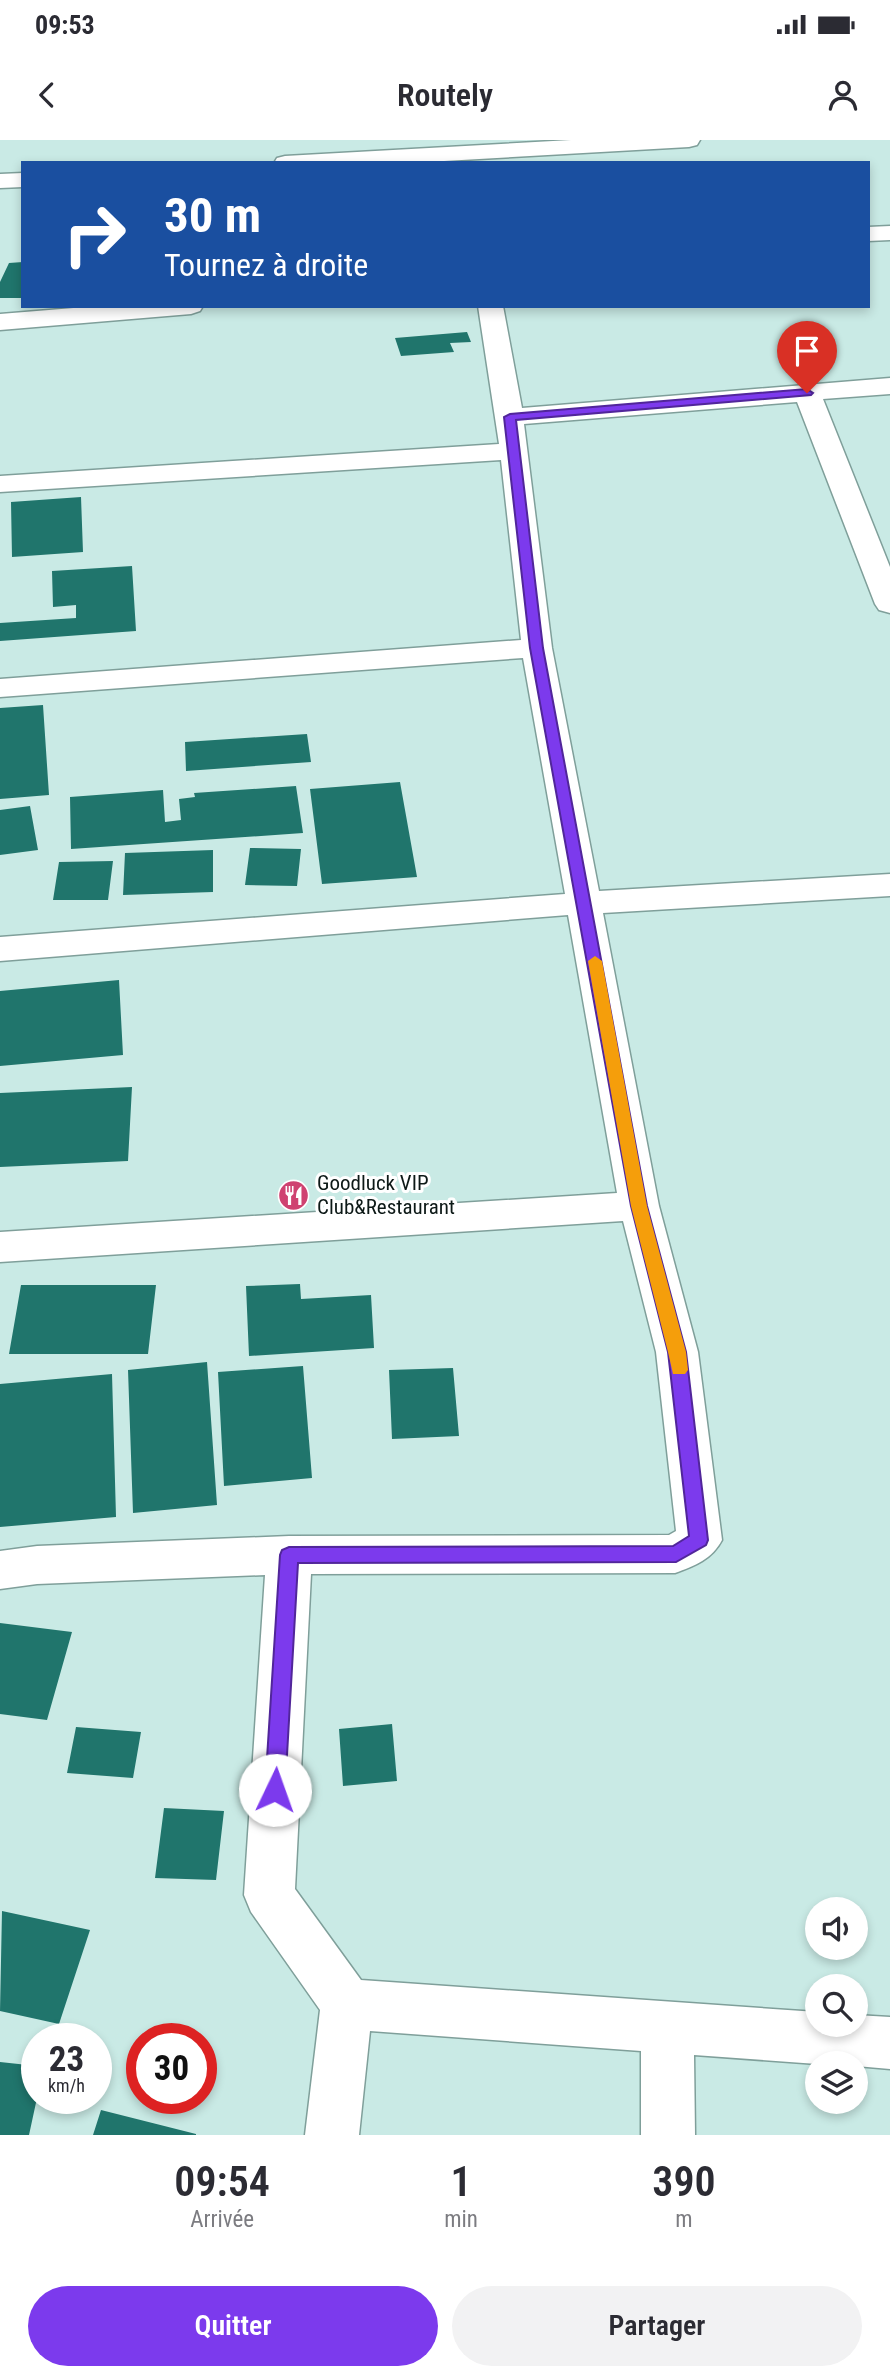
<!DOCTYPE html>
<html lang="fr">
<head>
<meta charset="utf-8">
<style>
	:root { --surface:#fff; --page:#f2f2f3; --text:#2b2b33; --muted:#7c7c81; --accent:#7c3aed }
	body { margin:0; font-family:"Roboto Condensed",sans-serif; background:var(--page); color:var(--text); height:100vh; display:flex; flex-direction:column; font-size:26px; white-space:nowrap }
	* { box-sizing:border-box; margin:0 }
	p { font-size:23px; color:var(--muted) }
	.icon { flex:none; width:38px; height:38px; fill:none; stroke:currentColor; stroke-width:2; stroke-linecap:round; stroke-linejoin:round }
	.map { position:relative; height:1995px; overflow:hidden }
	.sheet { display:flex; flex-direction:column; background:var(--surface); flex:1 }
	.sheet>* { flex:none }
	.guide { position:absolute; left:21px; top:21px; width:849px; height:147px; border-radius:0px; box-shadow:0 4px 10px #0003; background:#1a4fa0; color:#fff; overflow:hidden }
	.buttons { position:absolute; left:805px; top:1757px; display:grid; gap:14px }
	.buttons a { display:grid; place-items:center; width:63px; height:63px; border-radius:50%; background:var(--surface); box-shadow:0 4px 10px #0003; font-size:35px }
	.speed { position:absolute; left:21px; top:1883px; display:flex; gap:14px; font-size:35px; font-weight:700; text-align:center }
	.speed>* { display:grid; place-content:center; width:91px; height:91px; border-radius:50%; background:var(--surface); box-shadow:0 4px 10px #0003; line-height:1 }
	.speed small { font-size:18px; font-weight:400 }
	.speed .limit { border:10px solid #d22; background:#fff; color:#111 }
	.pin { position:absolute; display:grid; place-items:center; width:60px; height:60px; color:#fff; margin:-72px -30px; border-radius:50% 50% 50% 0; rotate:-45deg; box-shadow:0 0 7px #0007 }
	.pin .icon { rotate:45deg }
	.me { position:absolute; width:77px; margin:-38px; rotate:3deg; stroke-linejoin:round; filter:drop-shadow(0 0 5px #0008) }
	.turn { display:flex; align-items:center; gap:24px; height:147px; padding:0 28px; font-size:32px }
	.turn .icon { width:91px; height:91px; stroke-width:2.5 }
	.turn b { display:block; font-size:49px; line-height:60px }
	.eta { display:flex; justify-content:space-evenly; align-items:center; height:119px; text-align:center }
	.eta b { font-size:42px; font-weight:600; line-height:49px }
	.action { display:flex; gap:14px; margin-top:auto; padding:14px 28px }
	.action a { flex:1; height:80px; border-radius:42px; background:var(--accent); color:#fff; font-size:28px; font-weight:600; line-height:80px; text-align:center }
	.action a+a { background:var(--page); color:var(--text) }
	.status { display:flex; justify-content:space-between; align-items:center; height:49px; padding:0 35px; background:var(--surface); direction:ltr }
	.status svg { height:19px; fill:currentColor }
	header { display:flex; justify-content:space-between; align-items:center; height:91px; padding:0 28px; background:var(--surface); font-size:32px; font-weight:600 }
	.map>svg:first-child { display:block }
</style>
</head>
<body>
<div class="status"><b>09:53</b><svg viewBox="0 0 49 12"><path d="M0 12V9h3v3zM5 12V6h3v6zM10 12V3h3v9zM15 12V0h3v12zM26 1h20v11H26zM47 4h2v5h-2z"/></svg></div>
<header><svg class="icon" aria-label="back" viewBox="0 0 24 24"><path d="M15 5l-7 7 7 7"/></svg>Routely<svg class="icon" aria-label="person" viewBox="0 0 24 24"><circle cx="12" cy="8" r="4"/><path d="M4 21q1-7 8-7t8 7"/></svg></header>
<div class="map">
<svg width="890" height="1995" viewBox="0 0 890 1995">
	<rect width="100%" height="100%" fill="#c9eae5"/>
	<!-- building -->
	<path fill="#20756c" d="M 23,122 L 23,158 L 0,158 L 0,142 L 9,123 Z
		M 467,192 L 471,202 L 450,203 L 454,212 L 401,216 L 395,198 Z
		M 81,357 L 83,412 L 12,417 L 11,362 Z
		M 132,426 L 136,491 L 0,501 L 0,483 L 76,478 L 76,465 L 53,467 L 52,431 Z
		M 43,565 L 49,655 L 0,659 L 0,568 Z
		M 307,594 L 311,622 L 186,631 L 185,602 Z
		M 400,642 L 417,737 L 322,744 L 310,649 Z
		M 296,646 L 303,693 L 71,709 L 70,657 L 163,650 L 165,682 L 181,680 L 179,659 L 195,657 L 194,653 Z
		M 30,666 L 38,710 L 0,715 L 0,670 Z
		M 250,708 L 301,709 L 297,746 L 245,745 Z
		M 213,710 L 213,752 L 123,755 L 125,713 Z
		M 113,721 L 108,760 L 53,760 L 59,722 Z
		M 119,840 L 123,915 L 0,926 L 0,851 Z
		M 132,947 L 128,1021 L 0,1027 L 0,953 Z
		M 300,1144 L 301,1159 L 371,1155 L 374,1208 L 249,1216 L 246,1146 Z
		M 21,1145 L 156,1145 L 148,1214 L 9,1214 Z
		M 207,1222 L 217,1365 L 133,1373 L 128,1230 Z
		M 303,1226 L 312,1338 L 224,1346 L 218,1232 Z
		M 453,1228 L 459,1296 L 392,1299 L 389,1230 Z
		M 112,1234 L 116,1377 L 0,1387 L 0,1244 Z
		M 0,1483 L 72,1492 L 47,1580 L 0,1574 Z
		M 392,1584 L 397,1641 L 343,1646 L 339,1589 Z
		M 76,1587 L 141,1592 L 133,1638 L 67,1633 Z
		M 164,1668 L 224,1671 L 216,1740 L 155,1738 Z
		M 2,1771 L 90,1790 L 59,1884 L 0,1871 Z
		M 0,1922 L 37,1926 L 37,1958 L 29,1995 L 0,1995 Z
		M 101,1970 L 196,1994 L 196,1995 L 93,1995 Z"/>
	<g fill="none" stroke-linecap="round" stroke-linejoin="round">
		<defs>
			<path id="minor" d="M 571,0 L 700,0 L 697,5 L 689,7 L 409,23 L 274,23 L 277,18 L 285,16 Z
				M 23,33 L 23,47 L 0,48 L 0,34 Z
				M 890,86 L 890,100 L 868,101 L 868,87 Z
				M 98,166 L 203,166 L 200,171 L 191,174 L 0,190 L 0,174 Z
				M 478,166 L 503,166 L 522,268 L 890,238 L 890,254 L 823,259 L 890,427 L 890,473 L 879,470 L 875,464 L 797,262 L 524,284 L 552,508 L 599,751 L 890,734 L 890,756 L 603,773 L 659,1066 L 698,1212 L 722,1400 C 712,1419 695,1426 675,1433 L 311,1434 L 295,1749 L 361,1840 L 817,1872 L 817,1885 L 856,1885 L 856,1875 L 890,1877 L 890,1929 L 856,1926 L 856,1923 L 817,1924 L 694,1915 L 695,1995 L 641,1995 L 641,1911 L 370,1891 L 359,1995 L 305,1995 L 320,1870 L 251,1772 L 244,1755 L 265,1435 L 37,1444 L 0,1449 L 0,1411 L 37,1406 L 289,1396 L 669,1395 L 676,1391 L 656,1212 L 623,1081 L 0,1122 L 0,1092 L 617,1053 L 568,775 L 0,821 L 0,797 L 565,754 L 523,518 L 0,557 L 0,539 L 521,500 L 501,320 L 0,352 L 0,336 L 499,304 Z"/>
		</defs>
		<!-- minor casing -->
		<use href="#minor" stroke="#7f9f9a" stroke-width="3"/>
		<!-- minor -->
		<use href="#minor" fill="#fff" fill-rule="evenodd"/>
	</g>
	<!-- route -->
	<path fill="#7c3aed" stroke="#51269a" stroke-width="2" d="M 807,249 L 813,253 L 811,255 L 516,280 L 543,508 L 647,1066 L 686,1212 L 708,1400 L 706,1405 L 676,1422 L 298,1423 L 285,1650 L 282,1657 L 275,1659 L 268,1657 L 265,1650 L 280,1415 L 282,1410 L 289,1407 L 673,1406 L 689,1396 L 668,1212 L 631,1066 L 530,508 L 504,277 L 510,274 Z"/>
	<!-- slow -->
	<path fill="#f59e0b" d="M 595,816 L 602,821 L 647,1066 L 686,1212 L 688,1230 L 685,1234 L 673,1234 L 668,1212 L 631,1066 L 588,821 Z"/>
	<!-- icons -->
	<defs>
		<symbol id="restaurant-disc" viewBox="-11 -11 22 22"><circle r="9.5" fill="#cf4271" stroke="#fff"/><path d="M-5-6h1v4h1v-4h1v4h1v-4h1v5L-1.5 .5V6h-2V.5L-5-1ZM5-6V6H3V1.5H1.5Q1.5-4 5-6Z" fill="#fff"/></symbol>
	</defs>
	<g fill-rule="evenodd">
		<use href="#restaurant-disc" x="276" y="1038" width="35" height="35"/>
	</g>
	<g text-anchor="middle" stroke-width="6" stroke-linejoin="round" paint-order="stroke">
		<!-- poi labels -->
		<g font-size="21" fill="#0d1917" stroke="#fff" text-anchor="start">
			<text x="317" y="1050">Goodluck VIP<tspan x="317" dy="24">Club&amp;Restaurant</tspan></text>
		</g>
	</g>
</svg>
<div class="buttons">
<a><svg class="icon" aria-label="sound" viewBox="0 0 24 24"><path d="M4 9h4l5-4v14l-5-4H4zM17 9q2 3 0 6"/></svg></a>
<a><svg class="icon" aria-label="search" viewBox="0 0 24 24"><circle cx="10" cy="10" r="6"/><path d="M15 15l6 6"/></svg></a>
<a><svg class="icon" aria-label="layers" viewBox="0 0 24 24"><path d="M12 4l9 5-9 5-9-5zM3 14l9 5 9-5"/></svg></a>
</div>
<div class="speed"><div>23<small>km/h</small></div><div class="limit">30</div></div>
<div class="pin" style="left:807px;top:253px;background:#d93025"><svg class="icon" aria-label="arrive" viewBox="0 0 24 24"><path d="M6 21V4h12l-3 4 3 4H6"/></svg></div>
<svg class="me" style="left:275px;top:1650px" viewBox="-20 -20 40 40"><circle r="19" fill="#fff"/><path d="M0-13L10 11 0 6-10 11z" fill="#7c3aed"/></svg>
<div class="guide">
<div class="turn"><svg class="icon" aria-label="right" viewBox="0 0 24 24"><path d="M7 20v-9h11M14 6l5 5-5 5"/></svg><div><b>30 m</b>Tournez à droite</div></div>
</div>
</div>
<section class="sheet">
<div class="eta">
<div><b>09:54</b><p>Arrivée</p></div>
<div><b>1</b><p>min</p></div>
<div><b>390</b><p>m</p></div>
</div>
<div class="action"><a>Quitter</a><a>Partager</a></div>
</section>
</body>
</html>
